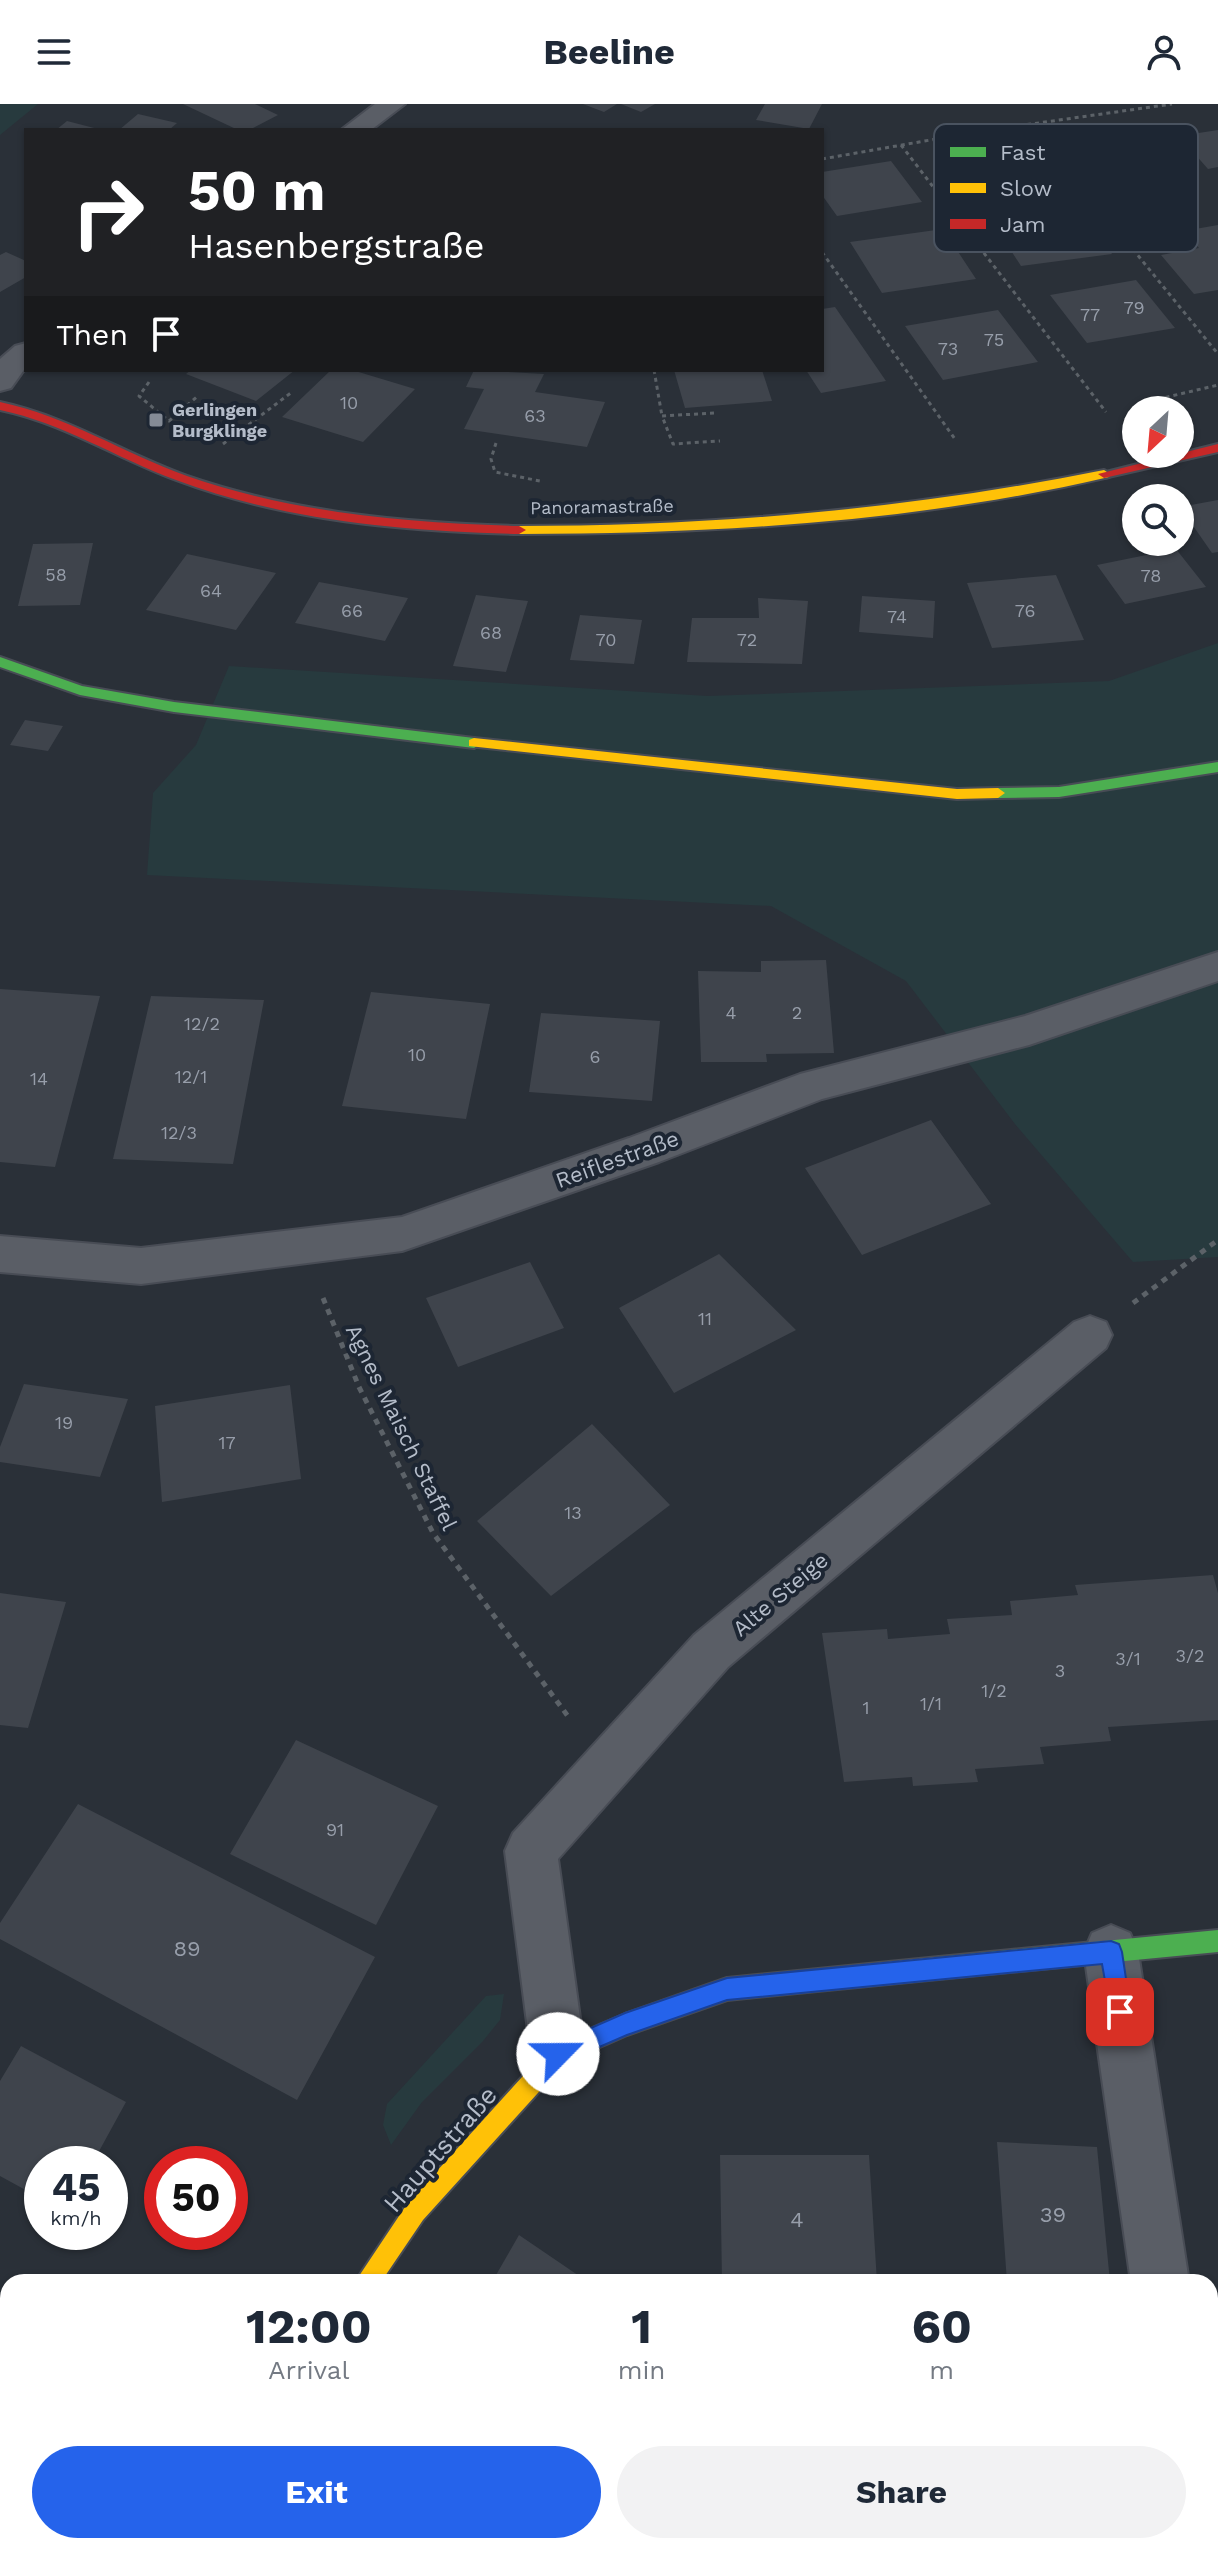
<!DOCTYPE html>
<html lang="en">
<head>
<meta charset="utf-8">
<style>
	:root { --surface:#fff; --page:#f2f2f3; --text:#1f2937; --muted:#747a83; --accent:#2563eb }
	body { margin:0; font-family:"Work Sans",sans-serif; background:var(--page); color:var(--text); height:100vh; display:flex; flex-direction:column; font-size:30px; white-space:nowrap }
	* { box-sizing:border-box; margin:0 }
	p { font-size:26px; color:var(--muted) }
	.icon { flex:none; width:44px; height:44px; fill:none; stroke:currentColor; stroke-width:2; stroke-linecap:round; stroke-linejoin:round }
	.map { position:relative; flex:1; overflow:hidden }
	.sheet { position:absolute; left:0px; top:2170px; width:1218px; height:280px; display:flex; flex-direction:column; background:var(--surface); border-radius:24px 24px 0 0; box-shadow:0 2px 6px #0004 }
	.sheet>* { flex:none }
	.guide { position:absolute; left:24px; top:24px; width:800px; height:244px; border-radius:0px; box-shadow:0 2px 6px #0004; background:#202124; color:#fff; overflow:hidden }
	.needle { width:52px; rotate:206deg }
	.buttons { position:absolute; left:1122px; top:292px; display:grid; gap:16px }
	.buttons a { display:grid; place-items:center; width:72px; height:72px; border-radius:50%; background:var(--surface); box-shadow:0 2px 6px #0004; font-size:40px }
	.speed { position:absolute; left:24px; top:2042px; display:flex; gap:16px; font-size:40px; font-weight:700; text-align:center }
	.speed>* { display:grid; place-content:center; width:104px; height:104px; border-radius:50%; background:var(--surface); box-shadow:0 2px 6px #0004; line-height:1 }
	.speed small { font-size:20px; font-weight:400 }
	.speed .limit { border:12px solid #d22; background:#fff; color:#111 }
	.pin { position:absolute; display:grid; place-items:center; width:68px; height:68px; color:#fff; margin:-34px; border-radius:16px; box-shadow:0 4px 12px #0006 }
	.me { position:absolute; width:88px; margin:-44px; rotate:67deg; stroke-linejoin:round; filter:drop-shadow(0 0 6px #0008) }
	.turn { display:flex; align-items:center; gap:28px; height:168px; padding:0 32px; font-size:36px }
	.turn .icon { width:104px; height:104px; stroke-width:2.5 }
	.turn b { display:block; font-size:56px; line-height:68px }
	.then { display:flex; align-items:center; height:76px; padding:0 32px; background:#0003; gap:16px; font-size:30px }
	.eta { display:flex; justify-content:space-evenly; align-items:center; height:136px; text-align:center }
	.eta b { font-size:48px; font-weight:700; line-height:56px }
	.action { display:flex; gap:16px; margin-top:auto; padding:16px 32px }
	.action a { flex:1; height:92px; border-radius:48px; background:var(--accent); color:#fff; font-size:32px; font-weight:700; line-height:92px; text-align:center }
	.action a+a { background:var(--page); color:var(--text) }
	header { display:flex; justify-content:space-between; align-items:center; height:104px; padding:0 32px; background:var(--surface); font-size:36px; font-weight:700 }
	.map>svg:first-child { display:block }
</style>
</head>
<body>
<header><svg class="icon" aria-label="menu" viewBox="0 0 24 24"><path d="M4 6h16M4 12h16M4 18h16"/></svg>Beeline<svg class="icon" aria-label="person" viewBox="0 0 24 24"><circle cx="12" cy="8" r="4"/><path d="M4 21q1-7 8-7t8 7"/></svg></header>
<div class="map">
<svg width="1218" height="2450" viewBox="0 0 1218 2450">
	<rect width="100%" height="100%" fill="#2a3038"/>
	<!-- green -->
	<path fill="#273a3e" d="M 0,0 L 38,0 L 0,31 Z
		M 1218,539 L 1218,1153 L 1133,1158 L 1015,1020 L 906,877 L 771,802 L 147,771 L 153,689 L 196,641 L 229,562 L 708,592 L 1109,577 Z
		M 504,1890 L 500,1916 L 483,1937 L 422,1998 L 391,2041 L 383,2021 L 387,2000 L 486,1892 Z"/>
	<!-- building -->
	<path fill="#3f444c" d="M 183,0 L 255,0 L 278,11 L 249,26 L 238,26 Z
		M 583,0 L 617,0 L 604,8 Z
		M 621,0 L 655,0 L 641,8 Z
		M 765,0 L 822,0 L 809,25 L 756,16 Z
		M 138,10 L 177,19 L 169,26 L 119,26 Z
		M 67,17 L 98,25 L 98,26 L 56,26 Z
		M 1218,26 L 1218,63 L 1208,65 L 1179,32 Z
		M 1020,37 L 1053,76 L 964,91 L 933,51 Z
		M 891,57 L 922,98 L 837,112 L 822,91 L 822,68 Z
		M 1079,104 L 1112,150 L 1021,162 L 991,116 Z
		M 1218,121 L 1218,186 L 1194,190 L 1161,151 L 1199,144 L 1184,127 Z
		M 943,125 L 976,175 L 882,189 L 850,138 Z
		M 6,148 L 26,157 L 26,173 L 0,188 L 0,151 Z
		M 1136,176 L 1175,224 L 1087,239 L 1050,191 Z
		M 835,203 L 886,277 L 821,289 L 806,266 L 822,266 L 822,205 Z
		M 998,206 L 1038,258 L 943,276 L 905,222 Z
		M 191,266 L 295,266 L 256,297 L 186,270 Z
		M 331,266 L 352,266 L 415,285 L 363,338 L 282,313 Z
		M 474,266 L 544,270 L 535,288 L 605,298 L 587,343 L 464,325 L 484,285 L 466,283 Z
		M 674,266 L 762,266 L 772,297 L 685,304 Z
		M 1218,396 L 1218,448 L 1212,449 L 1180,403 Z
		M 93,439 L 80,501 L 18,502 L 33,440 Z
		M 1176,445 L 1206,483 L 1125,500 L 1097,461 Z
		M 187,450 L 276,469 L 236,526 L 146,506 Z
		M 1056,471 L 1084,536 L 992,544 L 967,479 Z
		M 319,478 L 408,494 L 385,537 L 295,519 Z
		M 476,491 L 528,497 L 506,568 L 453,562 Z
		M 862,492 L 935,497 L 933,534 L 859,528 Z
		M 758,494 L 808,497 L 802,560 L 687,558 L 692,514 L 759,514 Z
		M 580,511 L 642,516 L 634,560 L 570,556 Z
		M 25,616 L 63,622 L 48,647 L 10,641 Z
		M 826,856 L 834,949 L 766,950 L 767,958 L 701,958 L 698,867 L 761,868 L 761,857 Z
		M 0,885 L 100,892 L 55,1063 L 0,1058 Z
		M 371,888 L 490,900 L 466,1015 L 342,1002 Z
		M 151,892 L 264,896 L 233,1060 L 113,1055 Z
		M 541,909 L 660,917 L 652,997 L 529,988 Z
		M 931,1016 L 991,1100 L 862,1151 L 805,1064 Z
		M 719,1150 L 796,1226 L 674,1289 L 619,1204 Z
		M 530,1158 L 564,1224 L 458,1263 L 426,1194 Z
		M 24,1280 L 128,1295 L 100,1373 L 0,1358 L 0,1343 Z
		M 290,1281 L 301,1375 L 162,1398 L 155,1302 Z
		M 592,1320 L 670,1401 L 551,1492 L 477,1417 Z
		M 1213,1471 L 1218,1489 L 1218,1616 L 1108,1623 L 1111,1637 L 1040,1643 L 1044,1660 L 975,1665 L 978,1678 L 913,1682 L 912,1673 L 844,1678 L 822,1529 L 887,1525 L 888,1535 L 950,1530 L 947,1515 L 1012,1511 L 1010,1497 L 1078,1491 L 1075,1481 Z
		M 0,1489 L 66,1498 L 28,1624 L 0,1621 Z
		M 296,1636 L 438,1702 L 376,1821 L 230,1750 Z
		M 78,1700 L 375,1853 L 297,1996 L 0,1835 L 0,1819 Z
		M 21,1942 L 126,1998 L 92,2060 L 42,2060 L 42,2095 L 0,2072 L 0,1977 Z
		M 997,2038 L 1097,2043 L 1110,2178 L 1007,2178 Z
		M 720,2051 L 869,2051 L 877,2178 L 722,2178 Z
		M 519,2131 L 588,2178 L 492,2178 Z
		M 394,2442 L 485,2442 L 481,2450 L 404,2450 Z
		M 969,2442 L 1118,2442 L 1119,2450 L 970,2450 Z"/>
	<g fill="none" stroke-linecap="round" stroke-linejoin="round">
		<defs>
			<path id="street" d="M 375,0 L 405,0 L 371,26 L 341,26 Z
				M 26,239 L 26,263 L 11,284 L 0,287 L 0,255 L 15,242 Z
				M 1218,848 L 1218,877 L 1029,941 L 822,995 L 659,1058 L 402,1147 L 141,1180 L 0,1168 L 0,1132 L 141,1144 L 402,1113 L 629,1034 L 800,970 L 1025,912 Z
				M 1090,1212 L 1106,1218 L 1112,1231 L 1106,1244 L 728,1563 L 558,1755 L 585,1950 L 577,1969 L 558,1977 L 539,1969 L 531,1950 L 505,1747 L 513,1729 L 694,1531 L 1074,1218 Z
				M 1111,1821 L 1130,1829 L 1138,1848 L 1189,2178 L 1131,2178 L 1084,1848 L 1092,1829 Z
				M 1210,2415 L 1218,2419 L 1218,2450 L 1170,2450 L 1169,2442 L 1210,2442 Z"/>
			<path id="fast" d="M 0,553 L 82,582 L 174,598 L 474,634 L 481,639 L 474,644 L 174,608 L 80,591 L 0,563 Z
				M 1218,658 L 1218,668 L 1059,693 L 998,694 L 991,689 L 998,684 L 1059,683 Z
				M 1218,1826 L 1218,1848 L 939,1875 L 931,1872 L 928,1864 L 931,1856 L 939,1853 Z
				M 198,2442 L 224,2442 L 220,2450 L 194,2450 Z"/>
			<path id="slow" d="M 1104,366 L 1110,370 L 1109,373 C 916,418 716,430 519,430 L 512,426 L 519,422 C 716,422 910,405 1104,366 Z
				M 474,634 L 957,685 L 998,684 L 1005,689 L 998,694 L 957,695 L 469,642 L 469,636 Z
				M 939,1853 L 947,1856 L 950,1864 L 947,1872 L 939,1875 L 727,1896 L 627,1931 L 566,1958 L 423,2116 L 381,2178 L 355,2178 L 407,2100 L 550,1942 L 625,1910 L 727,1874 Z"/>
			<path id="jam" d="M 0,298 C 67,312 123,349 187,372 C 294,409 407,419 519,422 L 526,426 L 519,430 C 403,427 285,417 176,376 C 116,354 63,319 0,306 Z
				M 1218,340 L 1218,348 L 1104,374 L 1098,370 Z"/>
		</defs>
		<!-- street casing -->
		<use href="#street" stroke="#484c55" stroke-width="4"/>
		<!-- fast casing -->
		<use href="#fast" stroke="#484c55" stroke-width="4"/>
		<!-- slow casing -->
		<use href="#slow" stroke="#484c55" stroke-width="4"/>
		<!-- jam casing -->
		<use href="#jam" stroke="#484c55" stroke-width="4"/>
		<!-- path-far1 -->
		<path stroke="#5c6268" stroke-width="3" stroke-dasharray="4 4" stroke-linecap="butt" d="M 1032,21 L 1218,250
			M 901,41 L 1106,308
			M 822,55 L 982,27 L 1172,0
			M 822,148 L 955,335
			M 654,266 L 662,312
			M 149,278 L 139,292 L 169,317 L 199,291
			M 1150,297 L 1218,281
			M 714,309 L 662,312 L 673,340 L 720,337
			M 496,339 L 491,355 L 495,368 L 540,377
			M 223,340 L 292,288"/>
		<!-- path -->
		<path stroke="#5c6268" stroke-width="5" stroke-dasharray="6 6" stroke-linecap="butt" d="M 323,1194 L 359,1283 L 433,1429 L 570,1615
			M 1133,1199 L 1218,1136"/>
		<!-- street -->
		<use href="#street" fill="#5a5e66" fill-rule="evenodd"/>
		<!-- fast -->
		<use href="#fast" fill="#4caf50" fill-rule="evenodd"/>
		<!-- slow -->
		<use href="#slow" fill="#ffc107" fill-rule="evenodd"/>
		<!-- jam -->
		<use href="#jam" fill="#c62828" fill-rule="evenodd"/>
	</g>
	<!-- route -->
	<path fill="#2563eb" stroke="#184099" stroke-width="2" d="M 1111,1837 L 1119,1840 L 1122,1848 L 1131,1908 L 1128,1916 L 1120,1919 L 1112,1916 L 1102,1860 L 727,1896 L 627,1931 L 558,1961 L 550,1958 L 547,1950 L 550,1942 L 625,1909 L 727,1874 Z"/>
	<!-- markers -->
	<rect fill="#848b96" stroke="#1d2633" stroke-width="3" x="148" y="308" width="16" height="16" rx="4"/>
	<g text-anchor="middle" stroke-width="8" stroke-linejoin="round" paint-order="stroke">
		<!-- number labels -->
		<g font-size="18" fill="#979eaa">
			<text x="1134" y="210">79</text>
			<text x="1090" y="217">77</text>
			<text x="994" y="242">75</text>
			<text x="948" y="251">73</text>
			<text x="349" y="305">10</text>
			<text x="535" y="318">63</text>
			<text x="56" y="477">58</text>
			<text x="1151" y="478">78</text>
			<text x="211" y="493">64</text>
			<text x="352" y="513">66</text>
			<text x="1025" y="513">76</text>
			<text x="897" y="519">74</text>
			<text x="491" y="535">68</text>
			<text x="606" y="542">70</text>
			<text x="747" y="542">72</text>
			<text x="731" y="915">4</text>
			<text x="797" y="915">2</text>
			<text x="202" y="926">12/2</text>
			<text x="417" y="957">10</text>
			<text x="595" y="959">6</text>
			<text x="191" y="979">12/1</text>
			<text x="39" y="981">14</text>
			<text x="179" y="1035">12/3</text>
			<text x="705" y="1221">11</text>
			<text x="64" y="1325">19</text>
			<text x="227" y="1345">17</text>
			<text x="573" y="1415">13</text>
			<text x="1190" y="1558">3/2</text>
			<text x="1128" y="1561">3/1</text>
			<text x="1060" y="1573">3</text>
			<text x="994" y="1593">1/2</text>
			<text x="931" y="1606">1/1</text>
			<text x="866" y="1610">1</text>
			<text x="335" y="1732">91</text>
		</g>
		<!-- far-poi labels -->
		<g font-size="18" font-weight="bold" fill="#b4bcc9" stroke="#1d2633" text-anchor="start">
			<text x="172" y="312">Gerlingen<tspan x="172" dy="21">Burgklinge</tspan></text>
		</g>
		<!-- far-street labels -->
		<g font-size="18" fill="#b4bcc9" stroke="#1d2633">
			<text transform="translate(602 403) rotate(-1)" y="6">Panoramastraße</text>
		</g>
		<!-- street labels -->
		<g font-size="22" fill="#b4bcc9" stroke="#1d2633">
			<text transform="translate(617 1055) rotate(-20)" y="8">Reiflestraße</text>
			<text transform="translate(402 1323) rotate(64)" y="8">Agnes Maisch Staffel</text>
			<text transform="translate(780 1490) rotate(-40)" y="8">Alte Steige</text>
		</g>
		<!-- near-number labels -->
		<g font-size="22" fill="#979eaa">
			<text x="187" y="1852">89</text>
			<text x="1053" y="2118">39</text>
			<text x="797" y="2123">4</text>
		</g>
		<!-- near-street labels -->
		<g font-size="26" fill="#b4bcc9" stroke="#1d2633">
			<text transform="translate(440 2045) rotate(-49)" y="9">Hauptstraße</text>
		</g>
	</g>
	<!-- legend -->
	<rect x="934" y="20" width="264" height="128" rx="12" fill="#1d2633" stroke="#4a5360" stroke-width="2"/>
	<rect x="950" y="43" width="36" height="10" fill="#4caf50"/>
	<rect x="950" y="79" width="36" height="10" fill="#ffc107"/>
	<rect x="950" y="115" width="36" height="10" fill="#c62828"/>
	<g font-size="22" fill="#b4bcc9">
		<text x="1000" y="56">Fast</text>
		<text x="1000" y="92">Slow</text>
		<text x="1000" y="128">Jam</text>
	</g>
</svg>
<div class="buttons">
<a><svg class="needle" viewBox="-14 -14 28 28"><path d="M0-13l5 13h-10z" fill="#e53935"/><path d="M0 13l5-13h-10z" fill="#747a83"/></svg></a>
<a><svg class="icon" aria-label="search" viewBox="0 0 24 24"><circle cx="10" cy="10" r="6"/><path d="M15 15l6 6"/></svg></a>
</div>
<div class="speed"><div>45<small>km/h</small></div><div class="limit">50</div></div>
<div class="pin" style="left:1120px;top:1908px;background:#d93025"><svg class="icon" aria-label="arrive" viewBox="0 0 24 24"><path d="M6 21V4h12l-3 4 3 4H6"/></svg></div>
<svg class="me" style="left:558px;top:1950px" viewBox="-20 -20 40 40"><circle r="19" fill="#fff"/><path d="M0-13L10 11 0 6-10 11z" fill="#2563eb"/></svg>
<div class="guide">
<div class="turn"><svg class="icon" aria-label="right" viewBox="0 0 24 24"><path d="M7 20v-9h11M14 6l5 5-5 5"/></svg><div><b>50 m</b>Hasenbergstraße</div></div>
<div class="then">Then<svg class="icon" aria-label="arrive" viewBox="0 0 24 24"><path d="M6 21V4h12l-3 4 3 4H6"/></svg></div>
</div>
<section class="sheet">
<div class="eta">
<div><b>12:00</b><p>Arrival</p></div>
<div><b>1</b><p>min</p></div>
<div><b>60</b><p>m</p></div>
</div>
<div class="action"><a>Exit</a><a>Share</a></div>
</section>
</div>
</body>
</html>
